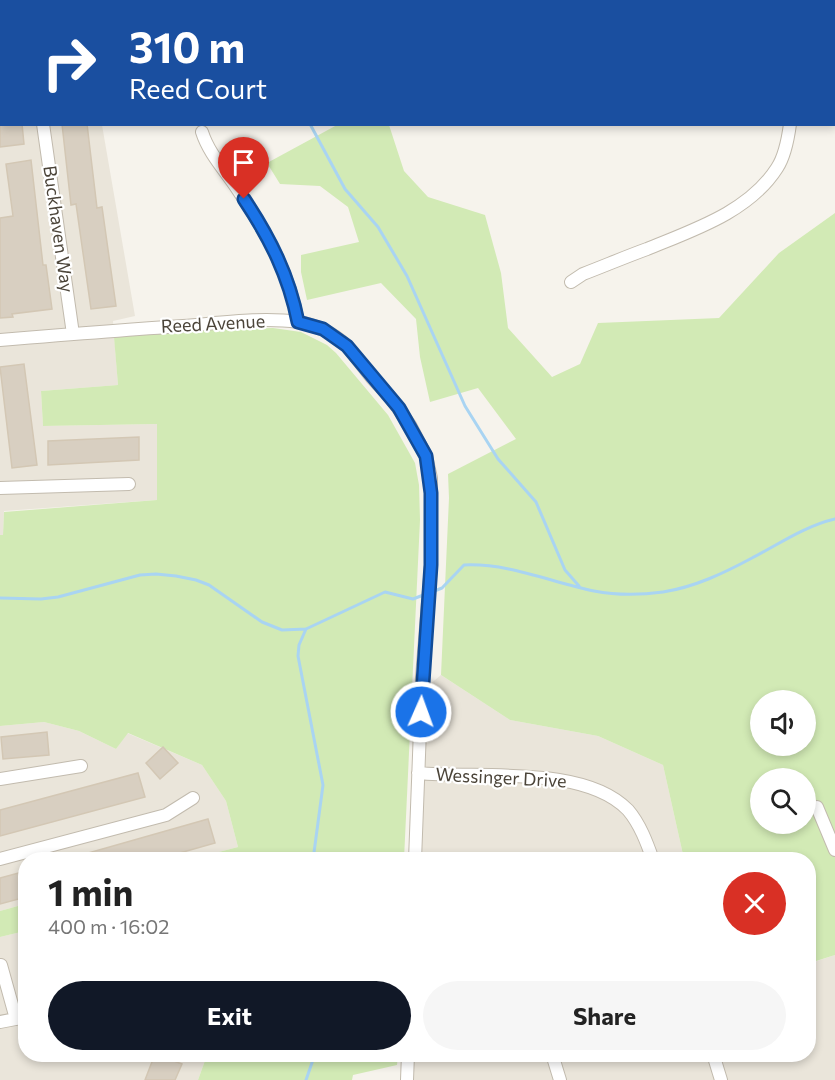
<!DOCTYPE html>
<html lang="en">
<head>
<meta charset="utf-8">
<style>
	:root { --surface:#fff; --page:#f6f6f6; --text:#222; --muted:#767676; --accent:#111827 }
	body { margin:0; font-family:Commissioner,sans-serif; background:var(--page); color:var(--text); height:100vh; display:flex; flex-direction:column; font-size:22px; white-space:nowrap }
	* { box-sizing:border-box; margin:0 }
	p { font-size:20px; color:var(--muted) }
	.icon { flex:none; width:33px; height:33px; fill:none; stroke:currentColor; stroke-width:2; stroke-linecap:round; stroke-linejoin:round }
	.map { position:relative; flex:1; overflow:hidden }
	.sheet { position:absolute; left:18px; top:852px; width:798px; height:210px; display:flex; flex-direction:column; background:var(--surface); border-radius:24px; box-shadow:0 3px 9px #0003 }
	.sheet>* { flex:none }
	.top-card { position:absolute; left:0px; top:0px; width:836px; height:126px; box-shadow:0 3px 9px #0003; background:#1a4fa0; color:#fff; overflow:hidden }
	.fabs { position:absolute; left:750px; top:690px; display:grid; gap:12px }
	.fabs a { display:grid; place-items:center; width:66px; height:66px; border-radius:50%; background:var(--surface); box-shadow:0 3px 9px #0003; font-size:30px }
	.pin { position:absolute; display:grid; place-items:center; width:51px; height:51px; color:#fff; margin:-62px -26px; border-radius:50% 50% 50% 0; rotate:-45deg; box-shadow:0 0 6px #0007 }
	.pin .icon { rotate:45deg }
	.me { position:absolute; width:66px; margin:-33px; rotate:2deg; stroke-linejoin:round; filter:drop-shadow(0 0 4px #0008) }
	.turn { display:flex; align-items:center; gap:21px; height:126px; padding:0 30px; font-size:27px }
	.turn .icon { width:78px; height:78px; stroke-width:2.5 }
	.turn b { display:block; font-size:42px; line-height:51px }
	.round { display:grid; place-items:center; flex:none; width:63px; height:63px; border-radius:32px; background:var(--page) }
	.summary { display:flex; align-items:center; justify-content:space-between; height:102px; padding:0 30px }
	h1 { font-size:36px; font-weight:700; line-height:45px }
	.action { display:flex; gap:12px; margin-top:auto; padding:12px 30px }
	.action a { flex:1; height:69px; border-radius:36px; background:var(--accent); color:#fff; font-size:24px; font-weight:700; line-height:69px; text-align:center }
	.action a+a { background:var(--page); color:var(--text) }
	.map>svg:first-child { display:block }
</style>
</head>
<body>
<div class="map">
<svg width="835" height="1080" viewBox="0 0 835 1080">
	<rect width="100%" height="100%" fill="#f6f3ec"/>
	<!-- residential -->
	<path fill="#eae5da" d="M 0,49 L 1,49 L 2,124 L 102,125 L 135,316 L 113,321 L 118,385 L 41,391 L 43,426 L 157,424 L 157,500 L 4,511 L 3,535 L 0,535 Z
		M 441,675 L 510,720 L 598,736 L 663,765 L 684,859 L 415,860 L 422,691 Z
		M 44,722 L 79,731 L 116,749 L 127,733 L 202,765 L 226,801 L 238,847 L 192,859 L 26,860 L 25,904 L 0,911 L 0,726 Z
		M 25,931 L 26,1054 L 207,1055 L 198,1080 L 0,1080 L 0,937 Z
		M 835,955 L 835,1080 L 407,1080 L 408,1055 L 808,1054 L 809,961 L 814,962 Z"/>
	<!-- green -->
	<path fill="#d2eab5" fill-rule="evenodd" d="M 337,125 L 389,125 L 404,171 L 428,197 L 485,215 L 501,273 L 508,328 L 552,377 L 580,364 L 598,323 L 719,318 L 779,253 L 835,213 L 835,955 L 813,962 L 809,961 L 808,860 L 684,859 L 663,765 L 598,736 L 510,720 L 441,675 L 449,498 L 448,474 L 516,439 L 478,388 L 430,402 L 420,357 L 416,319 L 381,283 L 307,300 L 301,272 L 301,255 L 359,242 L 348,207 L 320,186 L 280,184 L 267,163 ZM 760,700 L 806,700 L 806,746 L 760,746 ZM 760,778 L 806,778 L 806,824 L 760,824 Z
		M 273,328 L 301,332 L 327,345 L 336,353 L 388,415 L 415,463 L 419,485 L 420,520 L 404,859 L 192,859 L 238,847 L 226,801 L 202,765 L 128,733 L 116,749 L 79,731 L 44,722 L 0,726 L 0,535 L 3,535 L 4,512 L 157,500 L 157,424 L 43,426 L 41,391 L 118,385 L 114,337 L 206,330 Z
		M 25,904 L 25,931 L 0,937 L 0,911 Z
		M 207,1055 L 398,1054 L 398,1055 L 397,1065 L 353,1075 L 352,1080 L 198,1080 Z"/>
	<g fill="none" stroke-linecap="round" stroke-linejoin="round">
		<!-- stream -->
		<path stroke="#a9d4f2" stroke-width="3" d="M 224,0 L 225,2
			M 310,124 L 345,189 L 378,227 L 407,276 L 465,406 L 498,459 L 536,502 L 565,570 L 579,586
			M 432,592 L 442,588 L 464,565 C 510,563 550,582 594,591 C 615,595 641,595 663,592 C 695,587 724,573 752,558 C 779,544 805,526 835,519
			M 0,598 L 41,599 L 58,597 L 140,575 L 156,574 L 176,576 L 196,580 L 209,585 L 262,622 L 282,630 L 306,629 L 385,592 L 413,599 L 426,594
			M 306,629 L 299,645 L 298,656 L 323,785 L 313,860
			M 306,1080 L 315,1054"/>
	</g>
	<!-- building -->
	<path fill="#d8cfc1" stroke="#d3c7b4" stroke-width="1.5" d="M 0,124 L 22,124 L 24,144 L 0,147 Z
		M 62,124 L 87,124 L 97,208 L 102,207 L 116,306 L 91,309 L 76,204 L 71,205 Z
		M 31,160 L 43,265 L 46,265 L 52,309 L 12,314 L 13,317 L 0,318 L 0,218 L 13,216 L 6,164 Z
		M 24,364 L 37,465 L 12,468 L 0,367 Z
		M 139,437 L 139,460 L 48,465 L 48,441 Z
		M 47,732 L 49,755 L 3,759 L 1,737 Z
		M 163,747 L 178,763 L 160,779 L 146,763 Z
		M 138,773 L 145,797 L 0,836 L 0,810 Z
		M 208,819 L 215,843 L 155,860 L 74,860 L 74,857 Z
		M 26,871 L 26,897 L 0,904 L 0,878 Z
		M 155,1054 L 182,1064 L 175,1080 L 145,1080 Z"/>
	<g fill="none" stroke-linecap="round" stroke-linejoin="round">
		<defs>
			<path id="minor" d="M 768,0 L 768,2
				M 0,75 L 2,74
				M 43,124 L 73,334
				M 202,132 C 209,154 225,170 238,190 C 266,232 289,272 298,322
				M 571,282 L 583,274 C 604,266 625,257 647,249 C 693,230 749,212 777,168 C 785,156 788,139 790,124
				M 0,340 C 61,335 122,330 183,326 C 221,323 261,317 298,322 C 317,325 333,333 347,346 L 372,378 L 390,397 L 410,425 L 426,456 L 431,478 L 431,565 L 422,677 L 415,860
				M 0,488 L 129,484
				M 418,773 C 478,779 584,764 628,810 C 640,824 647,843 653,860
				M 0,779 L 81,766
				M 817,807 L 835,850
				M 0,859 L 166,815 L 193,798
				M 1,965 L 16,1019
				M 0,1022 L 26,1017
				M 552,1054 L 560,1080
				M 713,1054 L 721,1080
				M 407,1080 L 408,1054"/>
		</defs>
		<!-- minor casing -->
		<use href="#minor" stroke="#c2bbae" stroke-width="14"/>
		<!-- minor -->
		<use href="#minor" stroke="#fff" stroke-width="12"/>
	</g>
	<g fill="none" stroke-linecap="round" stroke-linejoin="round">
		<defs>
			<path id="route" d="M 244,199 C 270,238 289,276 298,322 L 323,329 L 347,346 L 399,408 L 426,456 L 431,493 L 431,565 L 421,712"/>
		</defs>
		<!-- route casing -->
		<use href="#route" stroke="#114b97" stroke-width="15"/>
		<!-- route -->
		<use href="#route" stroke="#1a73e8" stroke-width="10"/>
	</g>
	<g text-anchor="middle" stroke-width="4.5" stroke-linejoin="round" paint-order="stroke">
		<!-- street labels -->
		<g font-size="18" fill="#4b4439" stroke="#fff">
			<text transform="translate(58 229) rotate(82)" y="6">Buckhaven Way</text>
			<text transform="translate(213 324) rotate(-3)" y="6">Reed Avenue</text>
			<text transform="translate(501 778) rotate(3)" y="6">Wessinger Drive</text>
		</g>
	</g>
</svg>
<div class="fabs">
<a><svg class="icon" aria-label="sound" viewBox="0 0 24 24"><path d="M4 9h4l5-4v14l-5-4H4zM17 9q2 3 0 6"/></svg></a>
<a><svg class="icon" aria-label="search" viewBox="0 0 24 24"><circle cx="10" cy="10" r="6"/><path d="M15 15l6 6"/></svg></a>
</div>
<div class="pin" style="left:244px;top:199px;background:#d93025"><svg class="icon" aria-label="arrive" viewBox="0 0 24 24"><path d="M6 21V4h12l-3 4 3 4H6"/></svg></div>
<svg class="me" style="left:421px;top:712px" viewBox="-20 -20 40 40"><circle r="17" fill="#1a73e8" stroke="#fff" stroke-width="3"/><path d="M0-11L8 9 0 5-8 9z" fill="#fff"/></svg>
<div class="top-card">
<div class="turn"><svg class="icon" aria-label="right" viewBox="0 0 24 24"><path d="M7 20v-9h11M14 6l5 5-5 5"/></svg><div><b>310 m</b>Reed Court</div></div>
</div>
<section class="sheet">
<div class="summary"><div><h1>1 min</h1><p>400 m · 16:02</p></div><a class="round" style="background:#d93025;color:#fff"><svg class="icon" aria-label="close" viewBox="0 0 24 24"><path d="M6 6l12 12M18 6L6 18"/></svg></a></div>
<div class="action"><a>Exit</a><a>Share</a></div>
</section>
</div>
</body>
</html>
